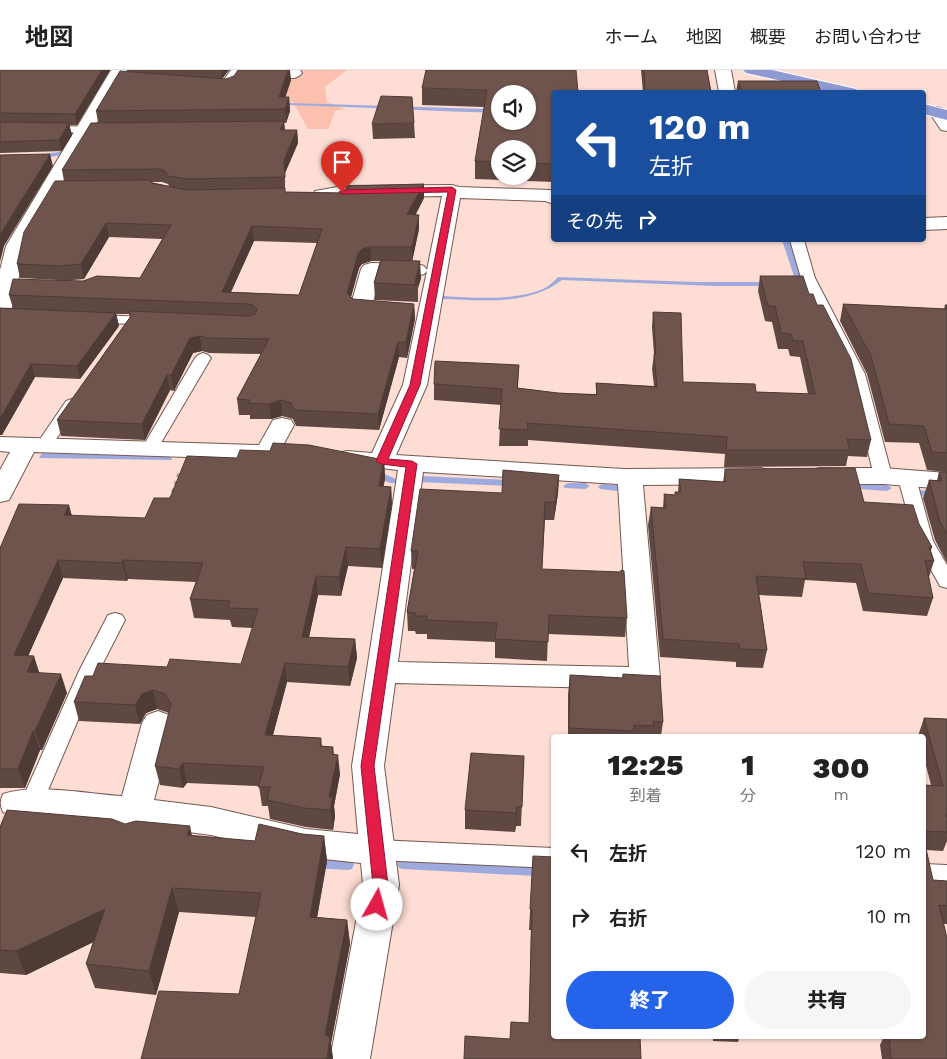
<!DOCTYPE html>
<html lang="ja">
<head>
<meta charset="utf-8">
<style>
	:root { --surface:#fff; --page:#f6f6f6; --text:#222; --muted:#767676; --line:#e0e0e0; --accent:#2563eb }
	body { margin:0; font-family:"Work Sans","Noto Sans JP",sans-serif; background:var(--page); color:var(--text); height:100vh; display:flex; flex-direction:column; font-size:19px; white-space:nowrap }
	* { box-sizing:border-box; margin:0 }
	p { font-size:16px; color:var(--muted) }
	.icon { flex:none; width:28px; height:28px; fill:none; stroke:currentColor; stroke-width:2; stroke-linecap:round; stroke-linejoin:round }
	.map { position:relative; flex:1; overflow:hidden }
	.drawer { position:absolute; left:551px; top:664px; width:375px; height:305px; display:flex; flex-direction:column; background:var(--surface); border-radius:5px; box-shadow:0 1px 4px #0004 }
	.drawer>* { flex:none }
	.guide { position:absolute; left:551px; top:20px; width:375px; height:152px; border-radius:5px; box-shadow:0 1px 4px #0004; background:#1a4fa0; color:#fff; overflow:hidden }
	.buttons { position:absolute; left:491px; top:15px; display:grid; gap:10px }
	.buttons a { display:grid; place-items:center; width:45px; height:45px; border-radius:50%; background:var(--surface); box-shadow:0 1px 4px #0004; font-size:25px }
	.pin { position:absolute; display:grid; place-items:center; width:42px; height:42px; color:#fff; margin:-51px -21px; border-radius:50% 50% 50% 0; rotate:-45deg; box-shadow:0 0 5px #0007 }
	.pin .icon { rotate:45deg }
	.me { position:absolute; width:55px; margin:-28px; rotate:7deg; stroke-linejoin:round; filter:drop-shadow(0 0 4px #0008) }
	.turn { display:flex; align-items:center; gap:18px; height:105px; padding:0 15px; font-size:22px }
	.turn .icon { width:65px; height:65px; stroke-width:2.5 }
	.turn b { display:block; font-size:35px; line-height:42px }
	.then { display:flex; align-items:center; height:48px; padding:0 15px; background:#0003; gap:10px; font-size:19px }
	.eta { display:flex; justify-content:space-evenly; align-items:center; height:85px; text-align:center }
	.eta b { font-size:30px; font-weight:800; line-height:35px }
	.primary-button { display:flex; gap:10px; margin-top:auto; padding:10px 15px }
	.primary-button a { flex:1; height:58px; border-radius:30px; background:var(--accent); color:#fff; font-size:20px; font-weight:800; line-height:58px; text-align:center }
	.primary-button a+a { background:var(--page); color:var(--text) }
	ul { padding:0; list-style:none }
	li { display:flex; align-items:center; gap:15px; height:65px; padding:0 15px }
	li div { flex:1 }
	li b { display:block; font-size:19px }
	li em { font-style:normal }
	header { display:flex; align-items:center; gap:30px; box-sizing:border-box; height:70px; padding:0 25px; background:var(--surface); border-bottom:1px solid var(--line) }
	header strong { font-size:24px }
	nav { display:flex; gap:28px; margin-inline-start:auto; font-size:18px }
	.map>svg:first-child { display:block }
</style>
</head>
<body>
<header>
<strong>地図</strong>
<nav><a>ホーム</a><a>地図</a><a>概要</a><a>お問い合わせ</a></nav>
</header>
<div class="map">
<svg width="947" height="989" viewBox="0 0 947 989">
	<rect width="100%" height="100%" fill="#fdddd4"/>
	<!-- green -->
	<path fill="#fcc0af" d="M 240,0 L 347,0 L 325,17 L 327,32 L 345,39 L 335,41 L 328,59 L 308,59 L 293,32 L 228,32 Z"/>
	<!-- water -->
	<path fill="#9eaade" d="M 289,33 L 486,39 L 500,43 C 429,41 359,37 288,35 Z
		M 782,170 L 793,170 L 803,204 L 797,216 L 715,216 L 562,210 C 529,236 482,230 442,229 L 443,226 C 475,228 513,231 543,219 C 549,216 554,211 558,207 L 694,212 L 796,212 Z
		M 42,383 L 171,387 L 172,390 L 39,388 Z
		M 420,406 L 553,412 L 552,418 L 418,412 Z"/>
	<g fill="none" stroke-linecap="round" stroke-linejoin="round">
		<!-- stream -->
		<path fill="#9eaade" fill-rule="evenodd" d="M 67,72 L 70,74 L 63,85 L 37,89 L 34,87 L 37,85 L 59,82 L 65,73 Z
			M 373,399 L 396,409 L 398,411 L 396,413 L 390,413 L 370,404 L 368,402 L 370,400 Z
			M 568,413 L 585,413 L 590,416 L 585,419 L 565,418 L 563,416 Z
			M 848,413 L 887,415 L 892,418 L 887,421 L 845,418 L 843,416 L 845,414 Z
			M 603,414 L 617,415 L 622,418 L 617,421 L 600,419 L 598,417 L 600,415 Z
			M 919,420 L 947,422 L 947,428 L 916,425 L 914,423 Z
			M 314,788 L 348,790 L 352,791 L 354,795 L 352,799 L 348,800 L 314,798 L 310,797 L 308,793 L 310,789 Z
			M 403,789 L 554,797 L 554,807 L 403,799 L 399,798 L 397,794 L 399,790 Z"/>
		<defs>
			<path id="service" d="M 0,55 L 101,57 L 107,60 L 101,63 L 0,61 Z
				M 790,170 L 804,170 L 815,208 L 865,304 L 892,406 L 889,410 L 883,411 L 877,410 L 874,406 L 849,304 L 801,208 Z
				M 92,245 L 152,247 L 157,248 L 159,251 L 157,254 L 152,255 L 87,252 L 85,249 L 87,246 Z
				M 203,283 L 208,285 L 211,288 L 158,378 L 156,382 L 144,382 L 142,378 L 195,288 L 198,285 Z
				M 72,329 L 78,331 L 80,334 L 52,375 L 50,379 L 38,379 L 36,375 L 66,331 Z
				M 907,403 L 913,404 L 916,408 L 933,471 L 947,495 L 947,518 L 940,516 L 915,471 L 898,408 L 901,404 Z
				M 115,543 L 122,545 L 125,550 L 99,601 L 43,732 L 40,738 L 32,741 L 24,738 L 21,732 L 79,601 L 108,545 Z
				M 377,770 L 554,778 L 554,798 L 377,790 L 369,787 L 365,780 L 369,773 Z
				M 924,794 L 947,795 L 947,815 L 924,814 Z"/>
			<path id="minor" d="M 111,0 L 127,0 L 26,176 L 11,241 L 8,246 L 0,247 L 0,200 L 6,176 Z
				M 231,0 L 300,0 L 302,3 L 299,6 L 294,8 L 242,7 L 234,19 C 222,22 208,20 196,17 L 194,14 L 196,11 L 223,11 Z
				M 715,0 L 731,0 L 735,22 L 719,22 Z
				M 452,115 L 459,117 L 550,120 L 554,121 L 554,134 L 545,131 L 460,128 L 427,315 L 396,385 L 624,399 L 761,398 L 770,401 L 774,406 L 770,411 L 761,414 L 643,415 L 660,608 L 656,616 L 645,619 L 395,613 L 384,696 L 399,815 L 370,989 L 330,989 L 363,815 L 361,793 L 306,787 L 211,765 L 151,757 L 146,768 L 134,772 L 122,768 L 117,758 L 117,753 L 32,745 L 15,746 L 3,742 C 0,735 0,731 3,724 C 36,713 88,724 122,726 L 142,653 L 147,645 L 158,641 L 169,645 L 174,653 L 154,730 L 211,737 L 306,759 L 358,764 L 352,696 L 398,400 L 338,393 L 335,388 L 338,383 L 347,381 L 372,383 L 403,315 L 427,201 L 424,204 L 417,206 L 380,205 L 373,232 L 397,234 L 400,239 L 397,244 C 383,247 367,246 354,242 L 350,238 L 361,199 L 364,195 L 371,193 L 417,194 L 424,196 L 427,200 L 442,126 L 343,128 L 322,131 L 315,129 L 313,125 L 315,121 L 343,116 ZM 423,402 L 618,414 L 629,597 L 398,592 Z
				M 947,147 L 947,159 L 924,160 L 924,148 Z
				M 282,348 L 291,350 L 294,355 L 282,377 L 286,378 L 289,383 L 286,388 L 277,390 L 34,382 L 9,430 L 0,432 L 0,400 L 10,382 L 0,381 L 0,367 L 259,375 L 273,350 Z
				M 819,398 L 883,398 L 947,403 L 947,419 L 883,414 L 819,414 L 810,411 L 806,406 L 810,401 Z"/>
			<path id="tertiary" d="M 937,37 L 943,39 L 947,44 L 947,61 L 941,60 L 929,42 L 931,39 Z"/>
			<path id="trunk" d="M 743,0 L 772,0 L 856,19 L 858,22 L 831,22 L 746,3 Z
				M 924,34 L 947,40 L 947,50 L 924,44 Z"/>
		</defs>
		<!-- service casing -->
		<use href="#service" stroke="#745951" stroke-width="2"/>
		<!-- minor casing -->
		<use href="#minor" stroke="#745951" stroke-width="2"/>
		<!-- tertiary casing -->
		<use href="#tertiary" stroke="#745951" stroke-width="2"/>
		<!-- trunk casing -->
		<use href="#trunk" stroke="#fff" stroke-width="2"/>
		<!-- path -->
		<path stroke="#b29992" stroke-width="3" stroke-dasharray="4 4" stroke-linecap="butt" d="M 170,430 L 179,403"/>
		<!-- service -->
		<use href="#service" fill="#fff" fill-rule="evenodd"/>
		<!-- minor -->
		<use href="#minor" fill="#fff" fill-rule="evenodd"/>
		<!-- tertiary -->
		<use href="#tertiary" fill="#fff" fill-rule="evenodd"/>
		<!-- trunk -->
		<use href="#trunk" fill="#8f9ad4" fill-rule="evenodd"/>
	</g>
	<!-- wall -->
	<path fill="#5f4842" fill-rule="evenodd" d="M 0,0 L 110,0 L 77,55 L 69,55 L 72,65 L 62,81 L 0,83 Z
		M 127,0 L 229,0 L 222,9 L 291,10 L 285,27 L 289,27 L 290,41 L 286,53 L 284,53 L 285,60 L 297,60 L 298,73 L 285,103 L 285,122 L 345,123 L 424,114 L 424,128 L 416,144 L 419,159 L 412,191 L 421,208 L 418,218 L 418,232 L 375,230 L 374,213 L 380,191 L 371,191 L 362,194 L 359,198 L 351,227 L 353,229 L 414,234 L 415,249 L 407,288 L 399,287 L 379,360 L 296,356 L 293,349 L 282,346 L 271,349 L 250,349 L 250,345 L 239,345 L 237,329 L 261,284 L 209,283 L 202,281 L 193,283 L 174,321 L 170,320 L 145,370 L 61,366 L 57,350 L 130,247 L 129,244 L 116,244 L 119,256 L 80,309 L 35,307 L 2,365 L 0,365 L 0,238 L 13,238 L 9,225 L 59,210 L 20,208 L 17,194 L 64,111 L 62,100 L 98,52 L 96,41 L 128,2 ZM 151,112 L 162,112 L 168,114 L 169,116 ZM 109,167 L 162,169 L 140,208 L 83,211 L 62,211 L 84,209 ZM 254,171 L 317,173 L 299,225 L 231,222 Z
		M 641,0 L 707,0 L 711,22 L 643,22 Z
		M 738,11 L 821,22 L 736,22 Z
		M 422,18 L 554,22 L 554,112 L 475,109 L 475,91 L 484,37 L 422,35 ZM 500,79 L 528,79 L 528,106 L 500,106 Z
		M 414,53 L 415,68 L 373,69 L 372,54 Z
		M 760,206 L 809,224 L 871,370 L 867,387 L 848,386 L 846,396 L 724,397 L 725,384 L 528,370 L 528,376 L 499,376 L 501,335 L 434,330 L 434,314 L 519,295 L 518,318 L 558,323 L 596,324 L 596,313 L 654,316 L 652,299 L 654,284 L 652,257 L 653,242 L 683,312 L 756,322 L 808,324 L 800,287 L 790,286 L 788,279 L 778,279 L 772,252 L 765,251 L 758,221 Z
		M 843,234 L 944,239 L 945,235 L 947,235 L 947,402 L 927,400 L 919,373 L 885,372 L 867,304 L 840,251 Z
		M 237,388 L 384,390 L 385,409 L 383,416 L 391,417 L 392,435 L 382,498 L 348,496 L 341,526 L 318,525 L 309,567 L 355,569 L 357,588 L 350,616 L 287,612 L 273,665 L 321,668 L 322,676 L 333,677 L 334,684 L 340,704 L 334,736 L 335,746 L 333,760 L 306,757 L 270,749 L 268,736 L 262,736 L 259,716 L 187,713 L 183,718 L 160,715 L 155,696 L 169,643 L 157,639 L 146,643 L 140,654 L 79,651 L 74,632 L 93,606 L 167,597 L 241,594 L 253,558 L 232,557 L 230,550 L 194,548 L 190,529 L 196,512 L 128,509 L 127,511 L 63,508 L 28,586 L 39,603 L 67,623 L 42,680 L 40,680 L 25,718 L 0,718 L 0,478 L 72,446 L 145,448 L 170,428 Z
		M 725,399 L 864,432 L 919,454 L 932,477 L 931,481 L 934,491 L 929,507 L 933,528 L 927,546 L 863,541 L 856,513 L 805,510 L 802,527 L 759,525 L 767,580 L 763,598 L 736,597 L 736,592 L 660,587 L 648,455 L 651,437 L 663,438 L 664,424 L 675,425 L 675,422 L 678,422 L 679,409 L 723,412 Z
		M 939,402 L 947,402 L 947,493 L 935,470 L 923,428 L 929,410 L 937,410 Z
		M 559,405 L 558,423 L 554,450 L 545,450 L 542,499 L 627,548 L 625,567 L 548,564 L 547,591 L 495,588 L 495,572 L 427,569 L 427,564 L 416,564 L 415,561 L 408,561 L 407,542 L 414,499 L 412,499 L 411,481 L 502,423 Z
		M 623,604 L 663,652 L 661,666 L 568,666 L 568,624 L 570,605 L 622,608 Z
		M 924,648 L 947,649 L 947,771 L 943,781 L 926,780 L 933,810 L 947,811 L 947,854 L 944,854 L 947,989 L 882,989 L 880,975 L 884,966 L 924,966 L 924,715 L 931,715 L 924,688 L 924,666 L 918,666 Z
		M 524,686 L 521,756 L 516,756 L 515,762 L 465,759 L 465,740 Z
		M 125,754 L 192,766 L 255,771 L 302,764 L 324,766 L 327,791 L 317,847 L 347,850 L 350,874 L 331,973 L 333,989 L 141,989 L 239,924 L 256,847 L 179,842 L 156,925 L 95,918 L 86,894 L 93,872 L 26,905 L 0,903 L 0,757 Z
		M 533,786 L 641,989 L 510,969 L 529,953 L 531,860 L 529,860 Z
		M 713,966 L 740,966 L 738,972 L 713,971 Z"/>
	<!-- shaded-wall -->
	<path fill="#4e3b36" d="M 102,0 L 110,0 L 77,55 L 75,44 Z
		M 221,0 L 229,0 L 222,9 Z
		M 288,0 L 290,0 L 291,10 L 281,41 L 279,27 Z
		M 289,27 L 290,41 L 286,53 L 285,39 Z
		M 284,51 L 285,63 L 280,60 Z
		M 69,53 L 72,65 L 62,81 L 59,70 Z
		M 297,60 L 298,73 L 285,103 L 286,120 L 284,90 Z
		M 50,84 L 53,96 L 4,176 L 0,192 L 0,167 L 1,163 Z
		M 424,114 L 424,128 L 408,158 L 407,144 Z
		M 419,145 L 419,159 L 412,192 L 412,177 Z
		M 106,153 L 109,167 L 84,209 L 81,194 Z
		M 252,156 L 254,171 L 226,233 L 222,222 Z
		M 370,177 L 371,191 L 362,194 L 359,198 L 348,237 L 347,223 L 358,184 L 362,179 Z
		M 420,191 L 421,208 L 418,218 L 418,232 L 418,215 L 415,213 Z
		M 414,234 L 415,249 L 407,288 L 406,272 Z
		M 116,243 L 119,256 L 80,309 L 77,296 Z
		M 200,266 L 202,281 L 193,283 L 174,321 L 171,305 L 190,268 Z
		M 398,272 L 399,287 L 379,360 L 378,344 Z
		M 31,294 L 35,307 L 2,365 L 0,365 L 0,349 Z
		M 167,305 L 170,320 L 145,370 L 142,354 Z
		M 281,330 L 282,346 L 271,349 L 269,334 Z
		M 384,390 L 385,409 L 380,435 L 379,416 Z
		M 559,405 L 558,423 L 554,450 L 555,432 Z
		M 391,417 L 392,435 L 382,498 L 380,479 Z
		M 69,435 L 74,453 L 64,445 Z
		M 346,477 L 348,496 L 341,526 L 339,507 Z
		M 58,490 L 63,508 L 20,604 L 14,585 Z
		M 123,490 L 128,509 L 127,511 L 122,493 Z
		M 316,506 L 318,525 L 305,586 L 302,567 Z
		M 355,569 L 357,588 L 350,616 L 348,597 Z
		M 34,586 L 40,605 L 27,602 Z
		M 285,593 L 287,612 L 268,684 L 265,665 Z
		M 61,604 L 67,623 L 42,680 L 35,661 Z
		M 153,620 L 157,639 L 146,643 L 140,654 L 135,635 L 142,624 Z
		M 33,661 L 40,680 L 25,718 L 18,699 Z
		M 338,685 L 340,704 L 334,736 L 335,746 L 333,760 L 329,727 Z
		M 183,693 L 187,713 L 183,718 L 179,699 Z
		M 517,737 L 516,756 L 515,762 L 516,743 Z
		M 190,756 L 195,781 L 187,765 Z
		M 324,766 L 327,791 L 313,871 L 310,847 Z
		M 172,818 L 179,842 L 156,925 L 149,901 Z
		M 105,839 L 112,863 L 26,905 L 16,881 Z
		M 347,850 L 350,874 L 331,973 L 333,989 L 327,989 L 325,965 Z"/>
	<!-- building -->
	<path fill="#6f544d" stroke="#4e3b36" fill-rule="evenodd" d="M 0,0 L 102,0 L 75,44 L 0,43 Z
		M 238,0 L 288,0 L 279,27 L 289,27 L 285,39 L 96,41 L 120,1 L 226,9 L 234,6 Z
		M 426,0 L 576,0 L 578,22 L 554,22 L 554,94 L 528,93 L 528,79 L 500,79 L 500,92 L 475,91 L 487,20 L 422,18 ZM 500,24 L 528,24 L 528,51 L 500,51 Z
		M 644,0 L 707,0 L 711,22 L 645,22 Z
		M 738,11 L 817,11 L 821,22 L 742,22 Z
		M 381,26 L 412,27 L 414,53 L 372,54 Z
		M 284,51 L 280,60 L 297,60 L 284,90 L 285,107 L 187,109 L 168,106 L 165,101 L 160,99 L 62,100 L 91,53 Z
		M 0,52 L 69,53 L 59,70 L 0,72 Z
		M 50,84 L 1,163 L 0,167 L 0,85 Z
		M 149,110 L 151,113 L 187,120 L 285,118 L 285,122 L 345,123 L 347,116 L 424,114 L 407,144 L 419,145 L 412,177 L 370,177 L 362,179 L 358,184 L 347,223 L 353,229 L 414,234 L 406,272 L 398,272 L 378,344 L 294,340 L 291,333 L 281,330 L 269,334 L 248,333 L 250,330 L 237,329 L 269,269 L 207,268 L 200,266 L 190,268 L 171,305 L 167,305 L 142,354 L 57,350 L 131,246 L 129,241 L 248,246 L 255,244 L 257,239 L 253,235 L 248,234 L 9,225 L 13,209 L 83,211 L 97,206 L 140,208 L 171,155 L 106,153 L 81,194 L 58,196 L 17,194 L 24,162 L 55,111 ZM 252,156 L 322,159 L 299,225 L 222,222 Z
		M 381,190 L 420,191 L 415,213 L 418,213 L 418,215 L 374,213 Z
		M 760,206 L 803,206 L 809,224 L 813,224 L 817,235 L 823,235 L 851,289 L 871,370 L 847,369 L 850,380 L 726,380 L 727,367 L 527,353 L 528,360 L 499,359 L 502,319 L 434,314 L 435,291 L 519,295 L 517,318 L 558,323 L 597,325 L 596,313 L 657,317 L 654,284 L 656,284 L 653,242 L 681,243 L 683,312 L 755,314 L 756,322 L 815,324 L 803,271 L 793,271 L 791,264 L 781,263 L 775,236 L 768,236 Z
		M 843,234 L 947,239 L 945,235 L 947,235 L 947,383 L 932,382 L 924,356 L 889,354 L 871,286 Z
		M 0,238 L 116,243 L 77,296 L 31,294 L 0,349 Z
		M 273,373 L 309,375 L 384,390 L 379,416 L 391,417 L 380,479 L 346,477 L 339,507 L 316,506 L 302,567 L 355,569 L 348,597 L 285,593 L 265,665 L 321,668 L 320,676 L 333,677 L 332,684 L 338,685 L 329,727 L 333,727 L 330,740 L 304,738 L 267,730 L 270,717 L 258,717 L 264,697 L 183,693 L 179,699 L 155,696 L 171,634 L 165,624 L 153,620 L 142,624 L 135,635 L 74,632 L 85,606 L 93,606 L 98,593 L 167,597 L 170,589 L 241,594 L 258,539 L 228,538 L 230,531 L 190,529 L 203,493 L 123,490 L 122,493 L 58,490 L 14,585 L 34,586 L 27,602 L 61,604 L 35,661 L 33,661 L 18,699 L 0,699 L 0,478 L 19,434 L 69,435 L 64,445 L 145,448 L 154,428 L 170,428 L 187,386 L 237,388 L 240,380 L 270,381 Z
		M 855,398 L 864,432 L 913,435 L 919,454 L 932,477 L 929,477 L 934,491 L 925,490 L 933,528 L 868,523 L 861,494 L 803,492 L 806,509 L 756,506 L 767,580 L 740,579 L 739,574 L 663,569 L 651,437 L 666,438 L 664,424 L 675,425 L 675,422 L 681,422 L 679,409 L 725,412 L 725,399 Z
		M 503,400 L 559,405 L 555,432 L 545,432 L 542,499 L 621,502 L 621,500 L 624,501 L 627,548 L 549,545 L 548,572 L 495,569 L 497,553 L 426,550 L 427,546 L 415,546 L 415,543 L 407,542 L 418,481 L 411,481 L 420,419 L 502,423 Z
		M 939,402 L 947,402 L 947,464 L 940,452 L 929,410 L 942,411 Z
		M 623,604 L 660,606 L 663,652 L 653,651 L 654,656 L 634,655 L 633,661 L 569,658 L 570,605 L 623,608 Z
		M 924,648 L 947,649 L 947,744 L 946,744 L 947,748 L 947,762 L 924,761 L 924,715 L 943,716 Z
		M 471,683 L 524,686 L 522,737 L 517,737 L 516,743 L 465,740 Z
		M 7,740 L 112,749 L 125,754 L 136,751 L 190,756 L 187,765 L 255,771 L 259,754 L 302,764 L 324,766 L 310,847 L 347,850 L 325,965 L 330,967 L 327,989 L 141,989 L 159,921 L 239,924 L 261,823 L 172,818 L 149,901 L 86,894 L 105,839 L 16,881 L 0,880 L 0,757 Z
		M 924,770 L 933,810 L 947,811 L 947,836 L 939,835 L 947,868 L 947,989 L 891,989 L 889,966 L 924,966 Z
		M 533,786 L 554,787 L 554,966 L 640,966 L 641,989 L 464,989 L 465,966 L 510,969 L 511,952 L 529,953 L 532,839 L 530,839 Z"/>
	<!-- route -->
	<path fill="#e11d48" stroke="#92132f" d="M 452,117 L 456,120 L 420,315 L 388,389 L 412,391 L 417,394 L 374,696 L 388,815 L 382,839 L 377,841 L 372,839 L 370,835 L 373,815 L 361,696 L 406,397 L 381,394 L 376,391 L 410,315 L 448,122 L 342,124 L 339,122 L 342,120 Z"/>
</svg>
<div class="buttons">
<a><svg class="icon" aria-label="sound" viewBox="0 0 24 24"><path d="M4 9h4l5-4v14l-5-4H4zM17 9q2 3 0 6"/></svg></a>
<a><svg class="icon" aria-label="layers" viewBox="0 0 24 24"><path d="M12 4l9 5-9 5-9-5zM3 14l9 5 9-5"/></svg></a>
</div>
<div class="pin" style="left:342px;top:122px;background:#d93025"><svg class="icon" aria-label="arrive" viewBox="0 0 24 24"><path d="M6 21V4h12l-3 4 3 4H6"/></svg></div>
<svg class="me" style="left:377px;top:835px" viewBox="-20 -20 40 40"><circle r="19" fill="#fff"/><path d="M0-13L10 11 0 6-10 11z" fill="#e11d48"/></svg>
<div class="guide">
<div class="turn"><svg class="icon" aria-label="left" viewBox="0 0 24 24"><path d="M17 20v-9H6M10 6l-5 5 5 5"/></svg><div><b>120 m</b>左折</div></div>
<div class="then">その先<svg class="icon" aria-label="right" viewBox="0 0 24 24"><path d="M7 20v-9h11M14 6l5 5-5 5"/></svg></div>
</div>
<section class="drawer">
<div class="eta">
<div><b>12:25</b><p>到着</p></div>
<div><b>1</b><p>分</p></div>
<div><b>300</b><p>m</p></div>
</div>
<ul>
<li><svg class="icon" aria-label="left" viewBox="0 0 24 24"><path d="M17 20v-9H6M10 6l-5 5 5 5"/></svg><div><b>左折</b></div><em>120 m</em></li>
<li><svg class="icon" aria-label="right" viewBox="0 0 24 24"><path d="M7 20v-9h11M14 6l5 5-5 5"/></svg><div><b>右折</b></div><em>10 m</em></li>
</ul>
<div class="primary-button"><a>終了</a><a>共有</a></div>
</section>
</div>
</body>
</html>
